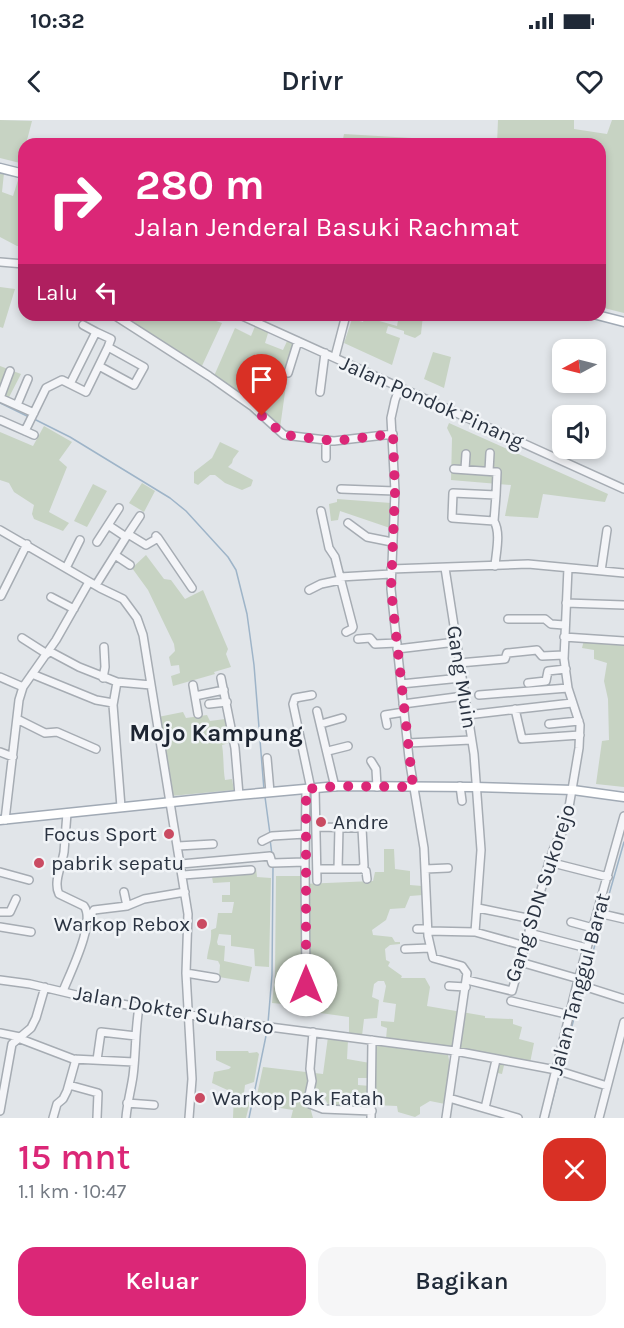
<!DOCTYPE html>
<html lang="id">
<head>
<meta charset="utf-8">
<style>
	:root { --surface:#fff; --page:#f6f6f7; --text:#1f2937; --muted:#747a83; --accent:#db2777 }
	body { margin:0; font-family:Karla,sans-serif; background:var(--page); color:var(--text); height:100vh; display:flex; flex-direction:column; font-size:22px; white-space:nowrap }
	* { box-sizing:border-box; margin:0 }
	p { font-size:20px; color:var(--muted) }
	.icon { flex:none; width:33px; height:33px; fill:none; stroke:currentColor; stroke-width:2; stroke-linecap:round; stroke-linejoin:round }
	.map { position:relative; height:998px; overflow:hidden }
	.details { display:flex; flex-direction:column; background:var(--surface); flex:1 }
	.details>* { flex:none }
	.hud { position:absolute; left:18px; top:18px; width:588px; height:183px; border-radius:18px; box-shadow:0 3px 9px #0003; background:#db2777; color:#fff; overflow:hidden }
	.needle { width:39px; rotate:263deg }
	.fabs { position:absolute; left:552px; top:219px; display:grid; gap:12px }
	.fabs a { display:grid; place-items:center; width:54px; height:54px; border-radius:12px; background:var(--surface); box-shadow:0 3px 9px #0003; font-size:30px }
	.pin { position:absolute; display:grid; place-items:center; width:51px; height:51px; color:#fff; margin:-62px -26px; border-radius:50% 50% 50% 0; rotate:-45deg; box-shadow:0 0 6px #0007 }
	.pin .icon { rotate:45deg }
	.me { position:absolute; width:66px; margin:-33px; rotate:0deg; stroke-linejoin:round; filter:drop-shadow(0 0 4px #0008) }
	.turn { display:flex; align-items:center; gap:21px; height:126px; padding:0 18px; font-size:27px }
	.turn .icon { width:78px; height:78px; stroke-width:2.5 }
	.turn b { display:block; font-size:42px; line-height:51px }
	.then { display:flex; align-items:center; height:57px; padding:0 18px; background:#0003; gap:12px; font-size:22px }
	.round { display:grid; place-items:center; flex:none; width:63px; height:63px; border-radius:18px; background:var(--page) }
	.summary { display:flex; align-items:center; justify-content:space-between; height:102px; padding:0 18px }
	h1 { font-size:36px; font-weight:600; line-height:45px; color:var(--accent) }
	.primary-button { display:flex; gap:12px; margin-top:auto; padding:12px 18px }
	.primary-button a { flex:1; height:69px; border-radius:18px; background:var(--accent); color:#fff; font-size:24px; font-weight:600; line-height:69px; text-align:center }
	.primary-button a+a { background:var(--page); color:var(--text) }
	.status { display:flex; justify-content:space-between; align-items:center; height:42px; padding:0 30px; background:var(--surface); direction:ltr }
	.status svg { height:16px; fill:currentColor }
	header { display:flex; justify-content:space-between; align-items:center; height:78px; padding:0 18px; background:var(--surface); font-size:27px; font-weight:600 }
	.map>svg:first-child { display:block }
</style>
</head>
<body>
<div class="status"><b>10:32</b><svg viewBox="0 0 49 12"><path d="M0 12V9h3v3zM5 12V6h3v6zM10 12V3h3v9zM15 12V0h3v12zM26 1h20v11H26zM47 4h2v5h-2z"/></svg></div>
<header><svg class="icon" aria-label="back" viewBox="0 0 24 24"><path d="M15 5l-7 7 7 7"/></svg>Drivr<svg class="icon" aria-label="heart" viewBox="0 0 24 24"><path d="M12 20l-8-8c-3-5 5-10 8-4 3-6 11-1 8 4z"/></svg></header>
<div class="map">
<svg width="624" height="998" viewBox="0 0 624 998">
	<rect width="100%" height="100%" fill="#e1e5e9"/>
	<!-- green -->
	<path fill="#c7d3c3" d="M 0,0 L 32,1 L 26,24 L 24,24 L 24,33 L 20,43 L 0,38 Z
		M 498,0 L 574,0 L 574,9 L 607,14 L 612,0 L 624,0 L 624,193 L 600,187 L 600,24 L 497,24 Z
		M 344,14 L 412,18 L 412,24 L 342,24 Z
		M 0,52 L 4,53 L 2,72 L 13,76 L 19,57 L 24,58 L 24,126 L 17,126 L 0,117 Z
		M 0,167 L 15,169 L 3,208 L 0,207 Z
		M 119,195 L 204,195 L 209,197 L 212,195 L 217,197 L 216,201 L 222,203 L 201,248 Z
		M 399,195 L 423,195 L 421,214 L 415,218 L 404,214 L 404,211 L 388,206 L 386,213 L 400,218 L 392,245 L 344,223 L 352,199 L 363,202 L 365,197 L 397,206 Z
		M 256,204 L 269,210 L 265,223 L 283,230 L 288,219 L 297,223 L 286,265 L 280,308 L 259,288 L 214,256 L 235,208 L 251,216 Z
		M 433,232 L 451,237 L 444,268 L 424,259 Z
		M 0,246 L 21,254 L 6,283 L 0,281 Z
		M 449,303 L 608,374 L 605,382 L 543,374 L 538,398 L 505,396 L 511,365 L 451,360 L 452,318 L 447,308 Z
		M 44,306 L 72,322 L 59,340 L 67,347 L 49,392 L 69,403 L 63,411 L 34,399 L 32,394 L 34,385 L 14,372 L 9,363 L 0,360 L 0,312 L 33,326 Z
		M 220,322 L 239,331 L 233,339 L 232,343 L 228,347 L 253,360 L 251,366 L 242,370 L 225,363 L 215,355 L 210,355 L 198,365 L 194,363 L 194,352 L 212,338 Z
		M 142,363 L 155,371 L 144,392 L 129,383 Z
		M 93,364 L 107,371 L 87,407 L 74,401 Z
		M 337,379 L 391,383 L 390,408 L 340,391 L 338,400 L 331,401 L 329,384 L 337,382 Z
		M 146,435 L 164,459 L 171,460 L 185,479 L 203,470 L 228,529 L 226,534 L 231,547 L 214,552 L 215,554 L 173,566 L 171,556 L 180,553 L 179,545 L 171,546 L 169,537 L 175,531 L 174,524 L 148,470 L 132,448 Z
		M 584,520 L 624,523 L 624,667 L 596,664 L 602,621 L 609,620 L 608,579 L 604,561 L 607,543 L 594,539 L 594,530 L 582,528 Z
		M 183,592 L 186,598 L 207,595 L 210,601 L 225,599 L 229,623 L 222,625 C 224,637 223,648 225,660 L 232,659 L 234,670 L 171,676 L 158,597 Z
		M 384,729 L 394,729 L 395,749 L 410,751 L 410,765 L 422,766 L 423,775 L 410,776 L 405,788 L 390,789 L 386,800 L 372,810 L 373,815 L 392,817 L 395,822 L 400,822 L 400,824 L 390,825 L 385,829 L 386,840 L 390,842 L 388,846 L 402,856 L 401,858 L 425,858 L 430,867 L 427,886 L 485,896 L 485,898 L 513,899 L 513,904 L 522,907 L 519,919 L 534,923 L 530,943 L 505,941 L 502,954 L 493,952 L 496,939 L 453,927 L 386,919 L 387,908 L 381,906 L 381,901 L 394,902 L 396,884 L 383,882 L 386,866 L 384,861 L 378,861 L 374,864 L 372,877 L 379,880 L 377,898 L 364,899 L 362,916 L 349,914 L 349,897 L 306,891 L 305,886 L 272,883 L 275,855 L 276,756 L 302,756 L 303,764 L 373,761 L 375,752 L 384,752 Z
		M 252,748 L 256,748 L 257,757 L 271,758 L 269,847 L 255,846 L 254,829 L 231,826 L 231,815 L 219,814 L 217,822 L 218,825 L 225,826 L 224,841 L 252,847 L 249,862 L 219,857 L 220,845 L 218,841 L 207,839 C 208,828 212,821 211,810 L 216,808 L 218,793 L 232,793 L 234,782 L 222,782 L 222,775 L 230,775 L 230,762 L 213,763 L 212,757 L 252,753 Z
		M 328,917 L 348,920 L 347,939 L 370,943 L 369,958 L 358,958 L 358,965 L 370,966 L 370,981 L 364,982 L 365,987 L 329,986 L 322,974 L 307,976 L 313,998 L 291,998 L 293,990 L 255,984 L 263,947 L 323,954 Z
		M 375,925 L 448,935 L 450,944 L 445,984 L 430,981 L 420,987 L 420,994 L 415,997 L 398,992 L 397,986 L 374,985 Z
		M 216,931 L 248,931 L 249,933 L 257,932 L 259,934 L 254,962 L 245,965 L 243,981 L 250,982 L 246,998 L 233,998 L 234,973 L 212,963 L 214,952 L 229,949 L 231,947 L 216,940 Z"/>
	<g fill="none" stroke-linecap="round" stroke-linejoin="round">
		<!-- stream -->
		<path stroke="#9eb4c8" stroke-width="1.5" d="M 0,283 L 29,297
			M 34,299 L 70,317 L 170,378 L 186,391 L 228,437 L 236,450 L 247,494 L 254,545 L 264,670
			M 265,677 L 270,714
			M 270,719 L 272,735
			M 604,792 L 624,722
			M 584,864 L 603,796
			M 268,903 L 272,855 L 273,746
			M 561,948 L 582,868
			M 249,998 L 267,911
			M 548,998 L 559,955"/>
		<defs>
			<path id="minor" d="M 0,142 L 24,144
				M 114,195 L 209,256 L 253,287 L 284,315 L 334,321 L 393,314
				M 240,195 L 624,369
				M 96,212 L 111,219 L 108,227
				M 335,237 L 346,195
				M 288,253 L 298,221
				M 70,264 L 96,212 L 83,205
				M 400,267 L 395,280 L 391,298 L 395,371 L 391,469 L 409,638 L 424,728 L 428,816 L 433,838 L 462,846 L 467,853 L 446,998
				M 320,272 L 325,233
				M 0,278 L 34,293
				M 0,278 L 10,251
				M 17,285 L 28,259
				M 0,300 L 34,315
				M 25,311 L 46,268 L 62,260 L 86,272 L 108,227 L 144,247 L 134,265 L 99,246
				M 326,320 L 326,338
				M 454,349 L 497,352 L 496,375
				M 465,349 L 466,334
				M 489,351 L 490,333
				M 341,369 L 395,371
				M 119,388 L 108,405 L 126,417
				M 321,391 L 329,428 L 335,437 L 340,457 L 391,454
				M 494,401 L 496,375 L 453,373 L 452,398 L 494,401 C 501,413 496,432 495,446
				M 348,403 L 367,417 L 392,422
				M 0,410 L 100,468 L 123,479 L 137,498 L 143,515 L 188,794 L 186,853 L 192,959 L 189,998
				M 128,414 L 140,396
				M 158,418 L 192,468
				M 97,422 L 108,405
				M 115,435 L 130,445
				M 66,448 L 80,420
				M 391,449 L 528,444 L 624,453
				M 601,451 L 607,410
				M 340,457 L 353,507 L 352,509 L 346,512
				M 96,465 L 128,414 L 146,425 L 158,418 L 156,416
				M 309,470 L 321,464 L 340,460
				M 1,476 L 27,424
				M 51,477 L 74,489
				M 566,483 L 624,485
				M 508,499 L 545,499 L 551,504 L 564,505
				M 564,517 L 624,521
				M 22,518 L 47,534
				M 358,519 L 370,518 L 375,524 L 397,523
				M 397,529 L 456,522
				M 49,531 L 79,547 L 117,562 L 113,585 L 121,687
				M 459,543 L 505,539 L 507,533 L 537,530 L 542,536 L 564,535
				M 32,554 L 96,580 L 113,583
				M 0,557 L 23,567
				M 103,558 L 105,547 L 104,527
				M 221,558 L 235,628 L 239,675
				M 117,562 L 151,565
				M 528,563 L 546,561 L 548,551 L 566,549
				M 401,564 L 461,558
				M 193,565 L 198,594
				M 479,575 L 568,568
				M 195,576 L 224,570
				M 209,584 L 227,582
				M 403,584 L 464,576
				M 515,589 L 522,619 L 580,615
				M 317,591 L 335,667
				M 467,595 L 572,583
				M 17,599 L 45,613 L 57,612 L 96,629
				M 321,604 L 342,598
				M 549,604 L 579,601
				M 387,605 L 385,595 L 404,592
				M 408,623 L 471,620
				M 328,631 L 348,626
				M 0,632 L 13,637
				M 267,638 L 270,672
				M 371,641 L 376,649 L 377,667
				M 460,666 L 462,681
				M 315,668 L 317,761
				M 311,669 L 293,584 L 295,578 L 312,575
				M 5,700 L 19,580 L 23,567 L 56,520 L 89,462
				M 317,707 L 362,708 L 364,746 L 360,749 L 317,749
				M 262,721 L 272,716 L 305,714
				M 178,726 L 213,724
				M 305,742 L 306,865
				M 549,742 L 608,757
				M 181,744 L 270,736 L 272,743 L 305,742 L 306,669
				M 338,749 L 339,707
				M 363,749 L 366,751 L 367,759
				M 425,749 L 448,748
				M 0,752 L 29,760
				M 183,755 L 251,750
				M 124,772 L 127,786
				M 478,788 L 532,799
				M 0,792 L 10,792 L 16,779
				M 598,793 L 624,799
				M 88,795 L 91,795 L 94,790 L 127,786 L 144,779 L 185,772
				M 571,802 L 593,808
				M 0,807 L 31,812
				M 417,809 L 428,809
				M 428,811 L 475,812 L 481,730 L 474,634 L 445,448
				M 475,812 L 525,826
				M 529,813 L 587,828
				M 405,829 L 430,828
				M 520,842 L 579,859
				M 186,853 L 216,858
				M 0,860 L 30,864 L 93,879 L 139,887 L 262,906 L 455,931 L 556,950 L 607,966
				M 467,860 L 512,871 L 549,742 L 555,725 L 566,705 L 579,628 L 580,605 L 568,568 L 564,539 L 568,448
				M 577,864 L 624,879
				M 449,866 L 466,867
				M 63,871 C 70,853 96,802 84,786 L 59,774 C 53,762 62,745 64,732 C 65,719 66,706 67,693
				M 511,881 L 570,895
				M 313,912 L 310,949 L 312,961 L 308,980 L 310,984 L 323,989 L 372,991
				M 0,913 L 20,917
				M 18,918 L 73,939 L 134,942
				M 97,940 L 101,912 L 136,916
				M 69,965 L 98,973 L 97,998
				M 449,978 L 518,998
				M 127,983 L 154,985
				M 485,988 L 496,940
				M 0,991 L 12,924 L 31,908 L 36,898 L 45,867
				M 53,998 L 57,984 L 63,979 L 67,971 L 76,939
				M 126,998 C 127,984 131,970 133,956 C 136,933 135,911 139,887
				M 371,998 L 372,920
				M 544,998 L 577,864 L 624,696
				M 599,998 L 624,902"/>
			<path id="major" d="M 0,48 L 24,54
				M 597,195 L 624,202
				M 0,700 L 239,675 L 338,666 L 475,667 L 573,670 L 624,677"/>
		</defs>
		<!-- minor casing -->
		<use href="#minor" stroke="#a6acb3" stroke-width="10"/>
		<!-- major casing -->
		<use href="#major" stroke="#a1aab5" stroke-width="11"/>
		<!-- minor -->
		<use href="#minor" stroke="#f4f5f8" stroke-width="7"/>
		<!-- major -->
		<use href="#major" stroke="#fff" stroke-width="8"/>
	</g>
	<g fill="none" stroke-linecap="round" stroke-linejoin="round">
		<!-- route -->
		<path stroke="#db2777" stroke-width="10" stroke-dasharray="0 18" d="M 262,296 L 284,315 L 334,321 L 393,314 L 395,372 L 391,469 L 413,667 L 338,666 L 306,669 L 306,865"/>
	</g>
	<!-- markers -->
	<g fill="#ca4b62" stroke="#f1f4f7" stroke-width="2">
		<circle cx="321" cy="702" r="6"/>
		<circle cx="169" cy="714" r="6"/>
		<circle cx="39" cy="743" r="6"/>
		<circle cx="202" cy="804" r="6"/>
		<circle cx="200" cy="978" r="6"/>
	</g>
	<g text-anchor="middle" stroke-width="5" stroke-linejoin="round" paint-order="stroke">
		<!-- street labels -->
		<g font-size="21" fill="#2a3341" stroke="#f1f4f7">
			<text transform="translate(432 282) rotate(24)" y="7">Jalan Pondok Pinang</text>
			<text transform="translate(462 557) rotate(81)" y="7">Gang Muin</text>
			<text transform="translate(540 773) rotate(-72)" y="7">Gang SDN Sukorejo</text>
			<text transform="translate(579 864) rotate(-75)" y="7">Jalan Tanggul Barat</text>
			<text transform="translate(174 890) rotate(10)" y="7">Jalan Dokter Suharso</text>
		</g>
		<!-- poi labels -->
		<g font-size="21" fill="#2a3341" stroke="#f1f4f7" text-anchor="start">
			<text x="333" y="709">Andre</text>
			<text x="157" y="721" text-anchor="end">Focus Sport</text>
			<text x="51" y="750">pabrik sepatu</text>
			<text x="190" y="811" text-anchor="end">Warkop Rebox</text>
			<text x="212" y="985">Warkop Pak Fatah</text>
		</g>
		<!-- quarter labels -->
		<g font-size="24" font-weight="bold" fill="#1c2431" stroke="#f1f4f7">
			<text x="216" y="621">Mojo Kampung</text>
		</g>
	</g>
</svg>
<div class="fabs">
<a><svg class="needle" viewBox="-14 -14 28 28"><path d="M0-13l5 13h-10z" fill="#e53935"/><path d="M0 13l5-13h-10z" fill="#747a83"/></svg></a>
<a><svg class="icon" aria-label="sound" viewBox="0 0 24 24"><path d="M4 9h4l5-4v14l-5-4H4zM17 9q2 3 0 6"/></svg></a>
</div>
<div class="pin" style="left:262px;top:296px;background:#d93025"><svg class="icon" aria-label="arrive" viewBox="0 0 24 24"><path d="M6 21V4h12l-3 4 3 4H6"/></svg></div>
<svg class="me" style="left:306px;top:865px" viewBox="-20 -20 40 40"><circle r="19" fill="#fff"/><path d="M0-13L10 11 0 6-10 11z" fill="#db2777"/></svg>
<div class="hud">
<div class="turn"><svg class="icon" aria-label="right" viewBox="0 0 24 24"><path d="M7 20v-9h11M14 6l5 5-5 5"/></svg><div><b>280 m</b>Jalan Jenderal Basuki Rachmat</div></div>
<div class="then">Lalu<svg class="icon" aria-label="left" viewBox="0 0 24 24"><path d="M17 20v-9H6M10 6l-5 5 5 5"/></svg></div>
</div>
</div>
<section class="details">
<div class="summary"><div><h1>15 mnt</h1><p>1.1 km · 10:47</p></div><a class="round" style="background:#d93025;color:#fff"><svg class="icon" aria-label="close" viewBox="0 0 24 24"><path d="M6 6l12 12M18 6L6 18"/></svg></a></div>
<div class="primary-button"><a>Keluar</a><a>Bagikan</a></div>
</section>
</body>
</html>
